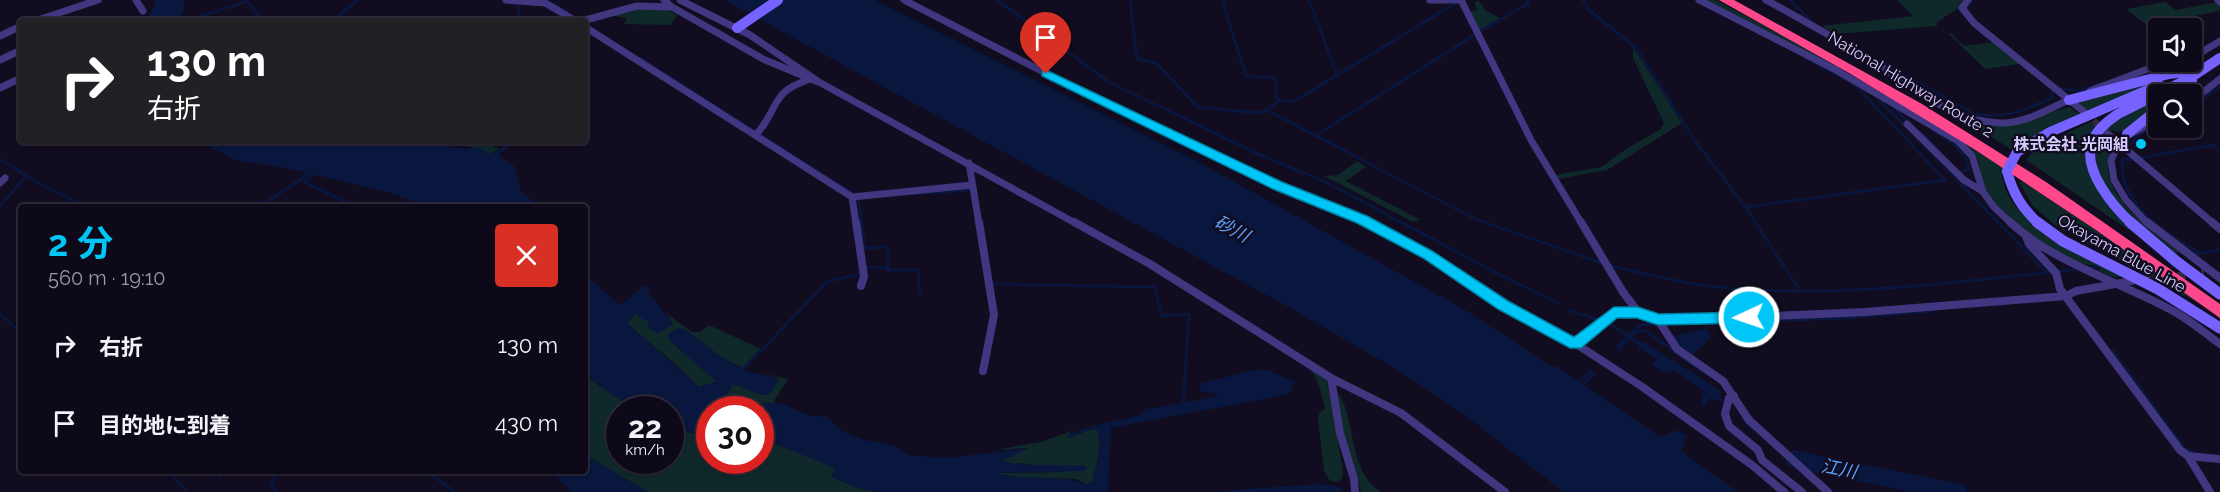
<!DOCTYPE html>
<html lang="ja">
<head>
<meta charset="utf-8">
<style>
	:root { --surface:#0e0918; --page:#171221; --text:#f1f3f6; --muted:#9b9aa2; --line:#2e2a37; --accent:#00c5f7 }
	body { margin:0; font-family:Raleway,"Noto Sans JP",sans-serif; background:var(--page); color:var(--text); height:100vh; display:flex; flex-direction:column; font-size:22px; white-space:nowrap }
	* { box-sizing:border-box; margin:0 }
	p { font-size:20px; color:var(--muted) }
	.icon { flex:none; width:33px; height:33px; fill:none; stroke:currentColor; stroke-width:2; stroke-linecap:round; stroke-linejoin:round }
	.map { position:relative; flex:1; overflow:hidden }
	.panel { position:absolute; left:18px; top:204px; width:570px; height:270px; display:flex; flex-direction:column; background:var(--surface); border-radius:6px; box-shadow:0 2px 4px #0004,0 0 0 2px var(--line) }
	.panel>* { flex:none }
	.top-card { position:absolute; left:18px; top:18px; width:570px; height:126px; border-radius:6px; box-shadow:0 2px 4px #0004,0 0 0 2px var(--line); background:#202124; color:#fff; overflow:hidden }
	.buttons { position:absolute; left:2148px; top:18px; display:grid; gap:12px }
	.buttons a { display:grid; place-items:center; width:54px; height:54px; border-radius:6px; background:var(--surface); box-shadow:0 2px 4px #0004,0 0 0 2px var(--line); font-size:30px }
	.speed { position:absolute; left:606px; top:396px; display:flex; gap:12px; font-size:30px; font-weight:700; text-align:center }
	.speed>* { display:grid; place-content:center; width:78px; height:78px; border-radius:50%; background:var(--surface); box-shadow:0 2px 4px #0004,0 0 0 2px var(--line); line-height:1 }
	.speed small { font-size:15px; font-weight:400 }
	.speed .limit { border:9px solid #d22; background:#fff; color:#111 }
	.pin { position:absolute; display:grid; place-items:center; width:51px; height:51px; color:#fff; margin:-62px -26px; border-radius:50% 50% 50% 0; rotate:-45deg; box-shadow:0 0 6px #0007 }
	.pin .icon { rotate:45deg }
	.me { position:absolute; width:66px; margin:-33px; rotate:267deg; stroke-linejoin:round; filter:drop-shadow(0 0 4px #0008) }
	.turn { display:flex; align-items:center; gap:21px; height:126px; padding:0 30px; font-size:27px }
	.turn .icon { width:78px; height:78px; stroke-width:2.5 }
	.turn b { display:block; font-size:42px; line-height:51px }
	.round { display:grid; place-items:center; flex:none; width:63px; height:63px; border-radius:6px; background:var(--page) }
	.headline { display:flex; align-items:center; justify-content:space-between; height:102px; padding:0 30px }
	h1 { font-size:36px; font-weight:700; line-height:45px; color:var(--accent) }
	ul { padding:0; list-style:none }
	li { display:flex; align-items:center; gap:18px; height:78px; padding:0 30px }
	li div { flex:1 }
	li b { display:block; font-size:22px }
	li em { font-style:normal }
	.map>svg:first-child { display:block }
</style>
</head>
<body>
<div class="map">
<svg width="2220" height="492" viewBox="0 0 2220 492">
	<rect width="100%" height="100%" fill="#120c20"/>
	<!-- green -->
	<path fill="#0f282a" d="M 1705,0 L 1716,0 L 1737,11 L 1821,56 L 1857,79 Z
		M 1897,0 L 1964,0 L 1959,8 L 1937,22 L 1937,26 L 1835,34 L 1822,26 L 1913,16 Z
		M 1479,1 L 1486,11 L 1500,18 L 1478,31 L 1469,11 L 1477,10 L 1474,2 Z
		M 2165,2 L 2176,10 L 2217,2 L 2220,5 L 2220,11 L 2147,25 L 2126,9 Z
		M 660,6 L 677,15 L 670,25 L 624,24 L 627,18 L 607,15 L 632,7 Z
		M 1951,33 L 1964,46 L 1993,42 L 2020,64 L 1985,69 L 1949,34 Z
		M 1633,47 L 1682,123 L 1607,170 L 1558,179 L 1555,175 L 1601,167 L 1626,149 L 1661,129 L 1664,123 L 1633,58 Z
		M 2159,80 L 2087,112 L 2079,104 L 2080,102 Z
		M 2158,97 L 2158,103 L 2121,132 L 2107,130 L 2114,122 Z
		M 2069,107 L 2081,115 L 2047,128 L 2012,150 L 1958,115 L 1975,122 L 2007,126 Z
		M 2090,122 L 2095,127 C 2062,176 2126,219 2158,250 L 2026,160 L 2038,147 Z
		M 2104,134 L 2113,144 C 2090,190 2149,228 2180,253 L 2175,253 C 2147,231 2070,176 2104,134 Z
		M 431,141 L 449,143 L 453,141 L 484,141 L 499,149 L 489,154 C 481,145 446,146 431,141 Z
		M 1962,141 L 2002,165 C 2000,208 2038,227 2071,245 C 2089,255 2107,265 2125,275 L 2116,278 L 2097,270 L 2101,269 L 2096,265 C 2069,268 2001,216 1987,192 C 1973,168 1989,164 1962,141 Z
		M 1357,161 L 1366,167 L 1346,181 L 1421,220 L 1413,222 L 1324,176 L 1338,175 Z
		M 2019,182 L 2023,182 L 2034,188 L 2154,269 L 2202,305 L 2056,226 L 2032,205 Z
		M 636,313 L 648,320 L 648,327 L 672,322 L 666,313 L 692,332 L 700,332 L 709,325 L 761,349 L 742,368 L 723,358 L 669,340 L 718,382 L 699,387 L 675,364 L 626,323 Z
		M 1311,369 L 1327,381 L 1343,470 L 1342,478 L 1338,482 L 1330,481 L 1324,471 L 1318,418 L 1320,412 L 1325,409 L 1319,385 Z
		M 767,374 L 788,379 L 774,401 L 777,403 C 759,405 740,409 727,395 L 733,383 L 739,385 L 777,378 Z
		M 585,376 L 634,409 L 620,410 L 620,460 L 670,460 L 671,430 L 709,435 L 710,460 L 760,460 L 761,438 L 836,468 L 832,477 L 855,487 L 877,492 L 648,492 L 585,455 Z
		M 1339,394 C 1357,424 1348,471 1381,492 L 1361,492 C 1358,468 1332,414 1339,394 Z
		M 1092,429 L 1097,430 C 1104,446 1095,465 1093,481 L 1087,485 L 1077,479 L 1018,478 L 993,473 L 1066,472 L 1022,463 L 1013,464 L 1001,461 L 1027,448 L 995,450 L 1041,442 L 1074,430 L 1069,434 L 1068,438 Z"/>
	<!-- water -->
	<path fill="#09163d" d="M 155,0 L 185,0 L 183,12 L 176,21 L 148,21 L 152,7 L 155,6 Z
		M 724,0 L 874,0 L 1206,166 L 1467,311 L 1552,367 L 1556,366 L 1661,437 L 1677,430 L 1687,436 L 1681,451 L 1738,492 L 1563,492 L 1469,418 L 1399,371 L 1294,310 Z
		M 200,141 L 430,141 C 439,144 449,147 458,148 C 469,150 479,144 488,154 L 500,150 L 500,156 L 514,166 L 522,193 L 542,207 L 430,207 L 390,193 L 291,169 L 235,160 Z
		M 585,274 L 617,303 L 622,304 L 645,285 L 648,287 L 650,294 L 673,324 L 659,333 C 649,330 649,329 647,320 L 643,320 L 636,313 L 627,323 C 651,344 675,366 699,387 L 717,382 L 669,340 L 668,335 L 678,328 L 684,329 L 723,358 L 747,371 L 777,378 L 778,382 L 769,395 L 760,395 L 733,384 L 727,395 C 742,412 757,401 776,403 C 795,405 802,418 826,416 L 842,431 L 864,440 L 893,445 L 910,455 L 947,458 L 1029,448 L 1002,461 C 1020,467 1063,464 1085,466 L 1087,468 L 1083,471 L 996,473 C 1025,482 1060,472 1087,485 L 1093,481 C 1095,465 1104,446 1097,430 L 1092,429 L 1067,438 L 1069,434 L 1093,426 L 1141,415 L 1146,409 L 1216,397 L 1217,394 L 1200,391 L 1199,384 L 1258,369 L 1268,370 L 1297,383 L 1293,384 L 1292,391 L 1285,395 L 1111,428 L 1108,492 L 877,492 L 855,487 L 831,477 L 835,468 L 761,438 L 760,410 L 710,410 L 709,435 L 672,431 L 670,410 L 634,409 L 585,376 Z
		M 1707,329 L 1711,337 L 1691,357 L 1670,336 Z
		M 1643,341 L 1719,390 L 1723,403 L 1710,398 L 1705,407 L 1701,405 L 1703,391 L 1675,371 L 1663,373 L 1652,364 L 1656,359 L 1637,347 Z
		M 585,455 L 648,492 L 572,492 L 550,471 L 585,471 Z
		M 1317,484 L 1342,487 L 1341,492 L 1209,492 Z"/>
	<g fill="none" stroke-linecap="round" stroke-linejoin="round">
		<!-- stream -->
		<path stroke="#09163d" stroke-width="3" d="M 997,0 L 1109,82 L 1256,153 L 1328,183 L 1496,273 L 1558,303
			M 1130,0 L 1137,59 L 1156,63 L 1198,107 L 1258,113 L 1267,110 L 1475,219 L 1602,263
			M 1222,0 L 1246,76 L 1275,78 L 1277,98 L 1280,100
			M 1309,0 L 1337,75
			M 1583,0 L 1589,10 L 1636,48 L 1696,142 L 1747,209 L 1798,288
			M 1790,0 L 1812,22
			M 547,1 L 567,11
			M 517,2 L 521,21
			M 1965,9 L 1973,0
			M 187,21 L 247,1 L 262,21
			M 333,21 L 357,0
			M 1478,32 L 1528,4 L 1527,0
			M 1862,51 L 1974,114 C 2007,119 2022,111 2052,98 L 2052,87
			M 640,58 L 852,193
			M 1806,58 L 1855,85 L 1945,180
			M 2057,88 L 2078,91 L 2103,83
			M 1879,100 L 1905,126
			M 2192,106 L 2220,87
			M 1893,107 L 1910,123
			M 1267,110 L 1280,100 L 1293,102 L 1454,4
			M 1932,130 C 1950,140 1964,148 1969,169 L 1960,172
			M 1919,131 L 1940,152
			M 1914,135 L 2046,272
			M 1315,136 L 1476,34
			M 2129,146 L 2139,135 L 2158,124
			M 499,152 L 515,141
			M 2140,158 L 2213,145 L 2220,151
			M 0,159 L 40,184 L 87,207
			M 2135,159 L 2122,160 C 2120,206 2164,233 2200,253
			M 314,174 L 304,182 L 344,201 L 341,207
			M 912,194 L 969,190
			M 858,198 L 865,248 L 888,247 L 888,270 L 918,270 L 920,297
			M 0,206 L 27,175
			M 259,207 L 310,173
			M 1746,207 L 1945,180
			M 2197,254 L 2220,250
			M 1609,265 C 1644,274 1680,283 1716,287 C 1836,299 1960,282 2079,269
			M 2092,267 L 2098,267
			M 992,284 L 1155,287 L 1161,316 L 1189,314 L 1183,406
			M 1568,310 L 1608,323 L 1642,345
			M 0,314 L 21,333
			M 1762,321 L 1846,318 L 1932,311
			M 1616,348 L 1639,325 L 1659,324
			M 1619,350 L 1637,331 L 1646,331 L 1706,374
			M 2112,350 L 2185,449 L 2195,453
			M 742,370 L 828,281 L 854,276 L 868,267 L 887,268
			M 1579,383 L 1591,371
			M 1583,385 L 1594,373
			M 1740,413 L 1745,422 L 1754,430
			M 169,471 L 188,492
			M 426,471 L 455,492
			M 218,480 L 222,471
			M 277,492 L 271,486 L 278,471"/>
		<!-- river -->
		<path fill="#09163d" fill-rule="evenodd" d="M 1794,450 L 1956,483 L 1964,485 L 1967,492 L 1911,492 L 1794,468 L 1787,465 L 1784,459 L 1787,453 Z"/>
		<!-- street-tunnel-far1 -->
		<path stroke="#302941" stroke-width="7" stroke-dasharray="7 3" stroke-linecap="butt" d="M 2086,114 L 2108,134"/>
		<!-- street-tunnel -->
		<path stroke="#302941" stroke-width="8" stroke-dasharray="8 4" stroke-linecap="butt" d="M 2142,280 L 2204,273"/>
		<!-- street-far1 -->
		<path stroke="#413780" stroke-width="7" d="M 136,0 L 143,11
			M 506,0 L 545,3 L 576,21
			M 664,0 L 672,7 L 763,59 L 818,82
			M 680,0 L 750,35 L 819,82 L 1077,224
			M 904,0 L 1065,83 L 1278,186 L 1370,224
			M 1430,0 L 1457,0
			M 1461,0 L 1531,140 L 1582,224
			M 1699,0 L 1834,69 L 1958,141 L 1972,156 L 1983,192 L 1994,207 L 2012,224
			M 1766,0 C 1801,19 1836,39 1869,59 C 1909,83 1951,122 2000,123 C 2025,124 2050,108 2073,98
			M 1968,0 L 1962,8 L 1974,23 L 2083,111
			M 2218,0 L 2220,2
			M 35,21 L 98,0
			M 582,21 L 637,6 L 670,7
			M 585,27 L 852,197 L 856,224
			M 0,36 L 21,26
			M 2192,58 L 2220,41
			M 0,60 L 21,50
			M 0,88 L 21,78
			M 2090,91 L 2153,67 L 2179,62
			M 2192,101 L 2220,79
			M 1907,124 L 1964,180 L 1982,191
			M 2108,134 L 2214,224
			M 755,135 C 768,124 771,108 781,96 C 788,87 800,83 810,79
			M 969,163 L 979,224
			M 0,183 L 5,178
			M 852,197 L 972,185
			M 2148,224 L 2126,200 L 2114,180 L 2111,160 L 2121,139 L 2158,120"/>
		<!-- street -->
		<path stroke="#413780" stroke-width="8" d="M 856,222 L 864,276 L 861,286
			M 979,222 L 994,315 L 983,371
			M 1074,222 L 1150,264 L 1331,378 L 1401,413 L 1505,492
			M 1368,222 L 1427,255 L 1503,305 L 1576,344 L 1641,386 L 1752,465 L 1784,492
			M 1581,222 L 1623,292 L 1638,312
			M 2010,222 C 2054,263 2123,283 2175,312 C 2191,321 2205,333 2220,344
			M 2147,222 L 2220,278
			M 2212,222 L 2220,229
			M 2025,234 L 2029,244 L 2056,273 L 2060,289 L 2180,450 L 2188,456 L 2220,459
			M 1658,320 L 1677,349 L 1723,381 L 1749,420 L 1828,492
			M 1576,344 L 1614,313 L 1638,312 L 1658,320 L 1679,320 L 1865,312 L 2066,296 L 2076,291 L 2132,281
			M 1331,378 L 1340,433 L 1354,479 L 1355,492
			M 1734,396 L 1729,398 L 1725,414 L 1729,426 L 1758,450 L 1762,460 L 1802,492
			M 2188,456 L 2210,492"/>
		<!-- secondary-far1 -->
		<path stroke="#7663ff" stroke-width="10" d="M 737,28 L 778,0
			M 2176,94 L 2192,81
			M 2069,100 L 2169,74 L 2198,70
			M 2127,134 L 2158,109
			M 2017,152 L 2050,132 L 2159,85
			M 2007,171 C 2013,194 2022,208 2039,224
			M 2132,224 C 2113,206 2082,170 2092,142 C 2096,131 2109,120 2118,114 L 2190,78 L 2220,58"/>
		<!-- secondary -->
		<path stroke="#7663ff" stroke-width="11" d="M 2037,222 L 2063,241 L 2158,289 L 2220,328
			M 2130,222 L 2177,262 L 2220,294"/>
		<!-- highway -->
		<path fill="#ff478c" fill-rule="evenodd" d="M 1719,0 L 1734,0 L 1922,104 L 2046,182 L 2220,304 L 2220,318 L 2096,230 L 1974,149 L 1849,73 Z"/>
		<!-- secondary-bridge -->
		<path stroke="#7663ff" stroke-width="10" d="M 2007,171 L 2017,152"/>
	</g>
	<!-- route -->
	<path fill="#00c5f7" stroke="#0080a1" stroke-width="1.5" d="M 1046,70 L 1282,182 L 1367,216 L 1432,251 L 1508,301 L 1574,337 L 1614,307 L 1638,307 L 1659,314 L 1749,312 L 1754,313 L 1756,317 L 1754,321 L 1749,323 L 1658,325 L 1637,318 L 1617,318 L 1581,348 L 1570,348 L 1498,309 L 1423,258 L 1357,223 L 1273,189 L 1042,76 L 1042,71 Z"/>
	<!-- markers -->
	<circle fill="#00c5f7" stroke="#120c20" stroke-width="2" cx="2141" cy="144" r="6"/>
	<g text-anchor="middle" stroke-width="5" stroke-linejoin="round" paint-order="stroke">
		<!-- street labels -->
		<g font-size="16" fill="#d7ccff" stroke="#120c20">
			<text transform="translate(1911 84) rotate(31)" y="6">National Highway Route 2</text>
			<text transform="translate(2122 253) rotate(29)" y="6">Okayama Blue Line</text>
		</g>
		<!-- poi labels -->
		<g font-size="16" font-weight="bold" fill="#d7ccff" stroke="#120c20" text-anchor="end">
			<text x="2129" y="150">株式会社 光岡組</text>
		</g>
		<!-- water labels -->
		<g font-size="18" font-style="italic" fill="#5aa2ff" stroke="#120c20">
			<text transform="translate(1232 229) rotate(28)" y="6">砂川</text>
			<text transform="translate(1839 469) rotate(11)" y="6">江川</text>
		</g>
	</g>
</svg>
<div class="buttons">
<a><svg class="icon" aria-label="sound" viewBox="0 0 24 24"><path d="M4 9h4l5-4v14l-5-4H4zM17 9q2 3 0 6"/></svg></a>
<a><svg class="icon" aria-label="search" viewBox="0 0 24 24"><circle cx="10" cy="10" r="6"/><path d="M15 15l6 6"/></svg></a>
</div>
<div class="speed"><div>22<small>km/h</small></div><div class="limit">30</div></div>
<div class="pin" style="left:1046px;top:74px;background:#d93025"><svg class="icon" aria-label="arrive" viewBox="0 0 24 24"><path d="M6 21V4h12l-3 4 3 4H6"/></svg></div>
<svg class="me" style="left:1749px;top:317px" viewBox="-20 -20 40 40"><circle r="17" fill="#00c5f7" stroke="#fff" stroke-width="3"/><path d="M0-11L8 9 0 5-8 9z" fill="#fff"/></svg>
<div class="top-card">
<div class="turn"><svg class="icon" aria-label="right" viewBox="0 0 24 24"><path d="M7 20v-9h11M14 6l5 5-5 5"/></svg><div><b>130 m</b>右折</div></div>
</div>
<section class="panel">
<div class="headline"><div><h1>2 分</h1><p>560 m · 19:10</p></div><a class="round" style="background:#d93025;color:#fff"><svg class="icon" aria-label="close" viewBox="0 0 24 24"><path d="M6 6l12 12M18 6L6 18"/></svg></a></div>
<ul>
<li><svg class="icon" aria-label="right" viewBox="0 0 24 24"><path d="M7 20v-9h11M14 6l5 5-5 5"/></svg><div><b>右折</b></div><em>130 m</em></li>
<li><svg class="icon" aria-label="arrive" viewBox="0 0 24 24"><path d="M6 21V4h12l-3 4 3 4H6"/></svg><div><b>目的地に到着</b></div><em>430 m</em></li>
</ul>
</section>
</div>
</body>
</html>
